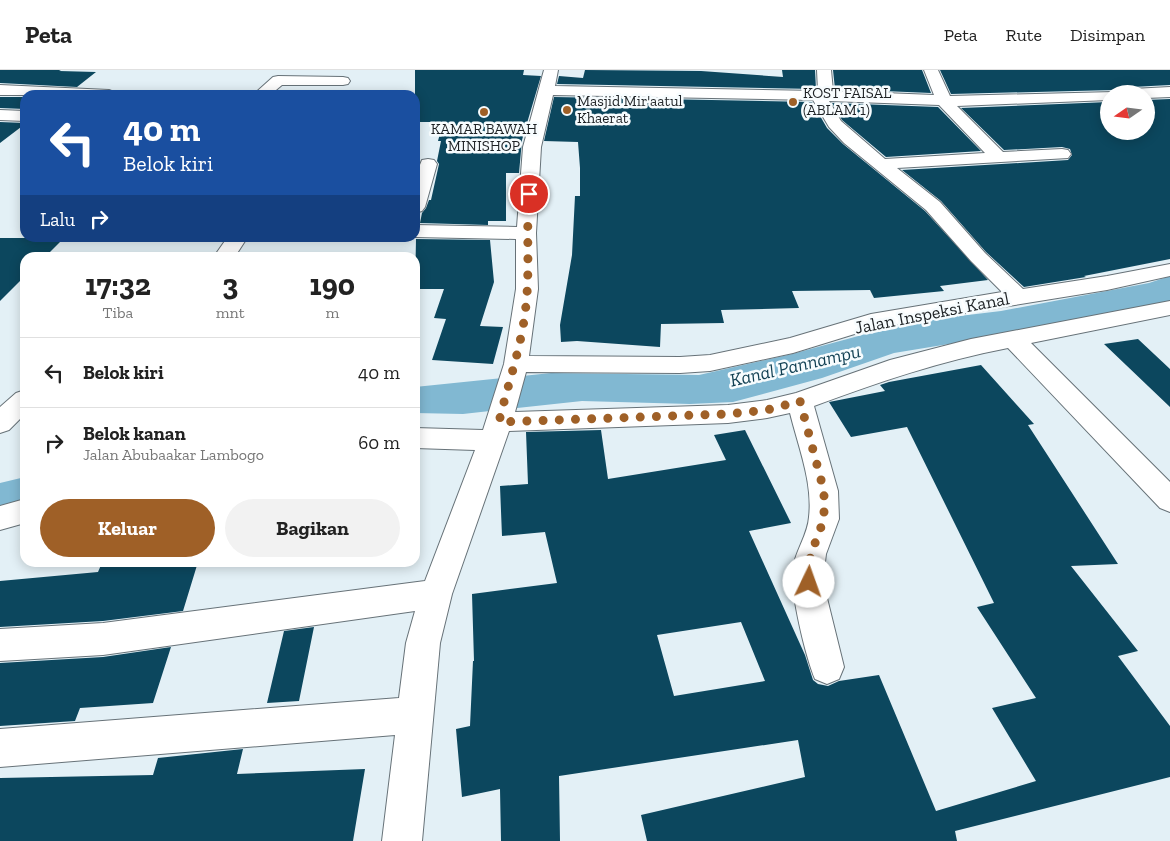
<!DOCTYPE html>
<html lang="id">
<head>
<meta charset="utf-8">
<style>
	:root { --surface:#fff; --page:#f2f2f2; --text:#222; --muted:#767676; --line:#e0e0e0; --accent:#9f6027 }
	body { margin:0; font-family:"Zilla Slab",serif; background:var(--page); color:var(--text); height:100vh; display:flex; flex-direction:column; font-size:19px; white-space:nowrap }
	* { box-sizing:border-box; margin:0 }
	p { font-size:16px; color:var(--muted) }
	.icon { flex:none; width:28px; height:28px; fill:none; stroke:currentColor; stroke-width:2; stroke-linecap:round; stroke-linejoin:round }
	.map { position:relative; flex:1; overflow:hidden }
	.side { position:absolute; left:20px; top:182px; width:400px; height:315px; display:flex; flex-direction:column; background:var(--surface); border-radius:15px; box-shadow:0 2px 12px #0003 }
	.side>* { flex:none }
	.hud { position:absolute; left:20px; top:20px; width:400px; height:152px; border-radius:15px; box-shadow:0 2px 12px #0003; background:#1a4fa0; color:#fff; overflow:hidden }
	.needle { width:32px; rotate:256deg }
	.tools { position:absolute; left:1100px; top:15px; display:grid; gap:10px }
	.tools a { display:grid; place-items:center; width:55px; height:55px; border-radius:50%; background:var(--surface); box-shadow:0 2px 12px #0003; font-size:25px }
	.pin { position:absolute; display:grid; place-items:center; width:42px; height:42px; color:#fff; margin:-21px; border:2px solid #fff; border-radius:50%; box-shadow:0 1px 5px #0007 }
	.me { position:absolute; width:55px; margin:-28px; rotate:3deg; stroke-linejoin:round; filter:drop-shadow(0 0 4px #0008) }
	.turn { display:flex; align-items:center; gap:18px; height:105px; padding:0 20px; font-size:22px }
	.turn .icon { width:65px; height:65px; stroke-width:2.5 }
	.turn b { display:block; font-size:35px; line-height:42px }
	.then { display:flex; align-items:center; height:48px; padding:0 20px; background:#0003; gap:10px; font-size:19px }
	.eta { display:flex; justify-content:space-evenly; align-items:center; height:85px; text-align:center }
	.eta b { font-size:30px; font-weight:700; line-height:35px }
	.primary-button { display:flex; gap:10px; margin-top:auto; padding:10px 20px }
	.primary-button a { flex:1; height:58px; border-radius:30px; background:var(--accent); color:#fff; font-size:20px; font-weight:700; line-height:58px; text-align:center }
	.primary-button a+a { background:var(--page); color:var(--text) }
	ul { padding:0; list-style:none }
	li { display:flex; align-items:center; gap:15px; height:70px; padding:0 20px; border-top:1px solid var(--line) }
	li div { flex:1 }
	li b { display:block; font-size:19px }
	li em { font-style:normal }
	header { display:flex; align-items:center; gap:30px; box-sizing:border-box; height:70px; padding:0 25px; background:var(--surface); border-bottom:1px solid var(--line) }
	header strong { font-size:24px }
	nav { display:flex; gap:28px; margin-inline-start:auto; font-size:18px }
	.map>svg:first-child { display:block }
</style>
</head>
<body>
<header>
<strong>Peta</strong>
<nav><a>Peta</a><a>Rute</a><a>Disimpan</a></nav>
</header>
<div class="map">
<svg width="1170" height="771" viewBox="0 0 1170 771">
	<rect width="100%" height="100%" fill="#e3f0f6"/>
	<!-- water -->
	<path fill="#81b8d2" d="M 1170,206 L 1170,233 L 1010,264 L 894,283 L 822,308 L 733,332 L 690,334 L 582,331 L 463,344 L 415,343 L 415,317 L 551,303 L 699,305 L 792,284 L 910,252 L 1001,241 L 1149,213 Z
		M 25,407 L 25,431 L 0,439 L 0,413 Z"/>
	<!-- building -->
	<path fill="#0c475e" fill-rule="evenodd" d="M 0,0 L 61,0 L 59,1 L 96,2 L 77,17 L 0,13 Z
		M 415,0 L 524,0 L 523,5 L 541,6 L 522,70 L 519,103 L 506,103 L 506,151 L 488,151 L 488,155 L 420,153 L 422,143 L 426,138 L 429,130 L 431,130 L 439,94 L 437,91 L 441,71 L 438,71 L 443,52 L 415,52 Z
		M 585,0 L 701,1 L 783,7 L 782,0 L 815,0 L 816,19 L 557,14 L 559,6 L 583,8 Z
		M 833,0 L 922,0 L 931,23 L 835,19 Z
		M 940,0 L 1170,0 L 1170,15 L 1132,17 L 1126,19 L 1123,24 L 1118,24 L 1114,20 L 951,24 Z
		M 0,27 L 25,27 L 25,39 L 0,38 Z
		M 554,27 L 812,32 L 827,58 L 843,74 L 925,141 L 988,210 L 940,216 L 944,221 L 874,228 L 870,220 L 792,221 L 799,238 L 721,240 L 724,253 L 661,254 L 660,277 L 577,271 L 561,272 L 560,255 L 572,185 L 575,126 L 580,126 L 580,98 L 578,72 L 544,71 Z
		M 1170,29 L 1170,189 L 1084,206 L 1086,207 L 1024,217 L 986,182 L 941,131 L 902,100 L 1068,90 L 1072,85 L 1070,79 L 1062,77 L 1004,80 L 961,38 L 1109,32 L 1109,61 L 1146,61 L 1146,30 Z
		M 832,33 L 938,37 L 981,81 L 886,87 L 842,50 Z
		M 0,52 L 25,53 L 25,54 L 0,73 Z
		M 0,168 L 64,168 L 44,188 L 25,188 L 25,206 L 0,231 Z
		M 416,169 L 490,170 L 494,212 L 480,256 L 503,257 L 493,294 L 432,290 L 446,249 L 434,248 L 444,219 L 415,219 Z
		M 1138,269 L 1170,299 L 1170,337 L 1104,274 Z
		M 981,295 L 1034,354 L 1028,355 L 1118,494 L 1071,496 L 1138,581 L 1118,586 L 1170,656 L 1170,707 L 955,761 L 957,771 L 647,771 L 641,745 L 805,707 L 798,670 L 559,706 L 560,771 L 501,771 L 500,719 L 462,727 L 456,659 L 470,656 L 473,591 L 474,591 L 472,524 L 557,513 L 545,462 L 502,466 L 500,416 L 528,414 L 526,362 L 601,360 L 608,409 L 726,390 L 714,365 L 745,360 L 791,453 L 749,461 L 805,585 L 813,610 L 818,614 L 828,616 L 839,611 L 879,605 L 936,741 L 1036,711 L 992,638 L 1036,628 L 977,537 L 994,533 L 907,357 L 851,367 L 829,332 L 885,321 L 880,315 L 889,312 ZM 741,552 L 765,611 L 674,626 L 657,565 Z
		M 150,492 L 198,492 L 183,541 L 103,551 L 0,557 L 0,511 L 98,502 L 101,495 Z
		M 314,557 L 299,631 L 267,633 L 284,561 Z
		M 171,577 L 153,633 L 80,638 L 75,651 L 0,656 L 0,593 L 103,587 Z
		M 243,679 L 237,704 L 365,699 L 353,771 L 0,771 L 0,708 L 153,705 L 158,688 Z"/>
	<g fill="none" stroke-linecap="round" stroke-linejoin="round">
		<defs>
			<path id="minor" d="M 544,0 L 558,0 L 555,16 L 818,21 L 817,0 L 831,0 L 833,21 L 934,25 L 924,0 L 938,0 L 950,26 L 1114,22 L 1116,24 L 1109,24 L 1109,30 L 957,36 L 1003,82 L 1062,79 L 1068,80 L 1071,84 L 1068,88 L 897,98 L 940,132 L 985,183 L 1023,219 L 1107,206 L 1170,194 L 1170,206 L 1107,220 L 874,258 L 793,283 L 710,301 L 680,303 L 526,302 L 515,342 L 728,335 L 767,330 L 796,323 L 890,290 L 971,269 L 1170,231 L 1170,245 L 1031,273 L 1170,412 L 1170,442 L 1160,438 L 1008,278 C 940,291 879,312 814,336 L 838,421 L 839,449 L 826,484 L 824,500 L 826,524 L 844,597 L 839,609 L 827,614 L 815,609 C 806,588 789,519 793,497 C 796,480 808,464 809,447 C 813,412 798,376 790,343 L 767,348 L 728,353 L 509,361 L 452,524 L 440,573 L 422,771 L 382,771 L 395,665 L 0,697 L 0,659 L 399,628 L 406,573 L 415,541 L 103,585 L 0,591 L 0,559 L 103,553 L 425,511 L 475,380 L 415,378 L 415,358 L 483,360 L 504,294 L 516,219 L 516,169 L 415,167 L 415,155 L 517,157 L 523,77 ZM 553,25 L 813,30 L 829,57 L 844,73 L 926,140 L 971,191 L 1002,222 L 871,244 L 790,268 L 710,285 L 680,287 L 529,286 L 538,219 L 536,163 L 541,77 ZM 829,31 L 939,35 L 985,83 L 885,89 L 841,51 Z
				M 278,6 L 343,7 L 348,8 L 350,11 L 348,14 L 343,15 L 282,15 L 270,25 L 253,25 L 273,7 Z
				M 0,15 L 109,20 L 114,22 L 117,25 L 0,25 Z
				M 1170,17 L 1170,27 L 1146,28 L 1146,24 L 1125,24 L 1127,21 L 1132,19 Z
				M 0,40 L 25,41 L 25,51 L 0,50 Z
				M 428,89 L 434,90 L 437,94 L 425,137 L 422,141 L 415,143 L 415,107 L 422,90 Z
				M 227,168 L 247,168 L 234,188 L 213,188 Z
				M 25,320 L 25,344 L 9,360 L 0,363 L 0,337 L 16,323 Z
				M 25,429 L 25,453 L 0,460 L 0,436 Z"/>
		</defs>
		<!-- minor casing -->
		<use href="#minor" stroke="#677278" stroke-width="2"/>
		<!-- minor -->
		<use href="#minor" fill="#fff" fill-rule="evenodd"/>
	</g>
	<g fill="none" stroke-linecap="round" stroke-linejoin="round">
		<!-- route -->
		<path stroke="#9f6027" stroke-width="9" stroke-dasharray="0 16.2" d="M 529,124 C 526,161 530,198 526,235 C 522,276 508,313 499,352 L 728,344 L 767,340 L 800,331 L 824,421 L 824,449 L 811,484 L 808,500 L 809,512"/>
	</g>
	<!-- markers -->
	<g fill="#9f6027" stroke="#f7fcfe" stroke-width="2">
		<circle cx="793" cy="32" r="5"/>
		<circle cx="567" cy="40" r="5"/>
		<circle cx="484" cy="42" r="5"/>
	</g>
	<g text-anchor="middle" stroke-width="5" stroke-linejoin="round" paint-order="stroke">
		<!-- far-poi labels -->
		<g font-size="15" fill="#1e2225" stroke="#f7fcfe" text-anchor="start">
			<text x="803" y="28">KOST FAISAL<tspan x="803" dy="17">(ABLAM 1)</tspan></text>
			<text x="577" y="36">Masjid Mir'aatul<tspan x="577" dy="17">Khaerat</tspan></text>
			<text x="484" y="64" text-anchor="middle">KAMAR BAWAH<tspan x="484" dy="17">MINISHOP</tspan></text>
		</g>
		<!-- street labels -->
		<g font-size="18" fill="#1e2225" stroke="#f7fcfe">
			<text transform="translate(932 243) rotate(-11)" y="6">Jalan Inspeksi Kanal</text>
		</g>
		<!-- water labels -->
		<g font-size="19" font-style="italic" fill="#103f52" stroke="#f7fcfe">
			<text transform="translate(795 295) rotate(-13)" y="7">Kanal Pannampu</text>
		</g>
	</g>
</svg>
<div class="tools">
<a><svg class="needle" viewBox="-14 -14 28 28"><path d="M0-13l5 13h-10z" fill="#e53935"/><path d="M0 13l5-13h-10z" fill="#767676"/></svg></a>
</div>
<div class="pin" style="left:529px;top:124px;background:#d93025"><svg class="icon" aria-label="arrive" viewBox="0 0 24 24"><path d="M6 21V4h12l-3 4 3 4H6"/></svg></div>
<svg class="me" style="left:809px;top:512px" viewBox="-20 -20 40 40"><circle r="19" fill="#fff"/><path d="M0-13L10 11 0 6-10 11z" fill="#9f6027"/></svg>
<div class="hud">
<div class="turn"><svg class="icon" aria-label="left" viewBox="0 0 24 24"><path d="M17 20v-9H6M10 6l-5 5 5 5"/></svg><div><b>40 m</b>Belok kiri</div></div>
<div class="then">Lalu<svg class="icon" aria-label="right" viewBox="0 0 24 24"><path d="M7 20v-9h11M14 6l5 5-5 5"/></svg></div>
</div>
<section class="side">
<div class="eta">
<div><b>17:32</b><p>Tiba</p></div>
<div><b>3</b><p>mnt</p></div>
<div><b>190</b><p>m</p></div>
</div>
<ul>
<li><svg class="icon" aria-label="left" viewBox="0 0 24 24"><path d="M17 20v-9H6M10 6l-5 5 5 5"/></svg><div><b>Belok kiri</b></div><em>40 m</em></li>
<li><svg class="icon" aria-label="right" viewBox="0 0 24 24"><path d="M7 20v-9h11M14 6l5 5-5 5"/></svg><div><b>Belok kanan</b><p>Jalan Abubaakar Lambogo</p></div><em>60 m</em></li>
</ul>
<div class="primary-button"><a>Keluar</a><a>Bagikan</a></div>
</section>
</div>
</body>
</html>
